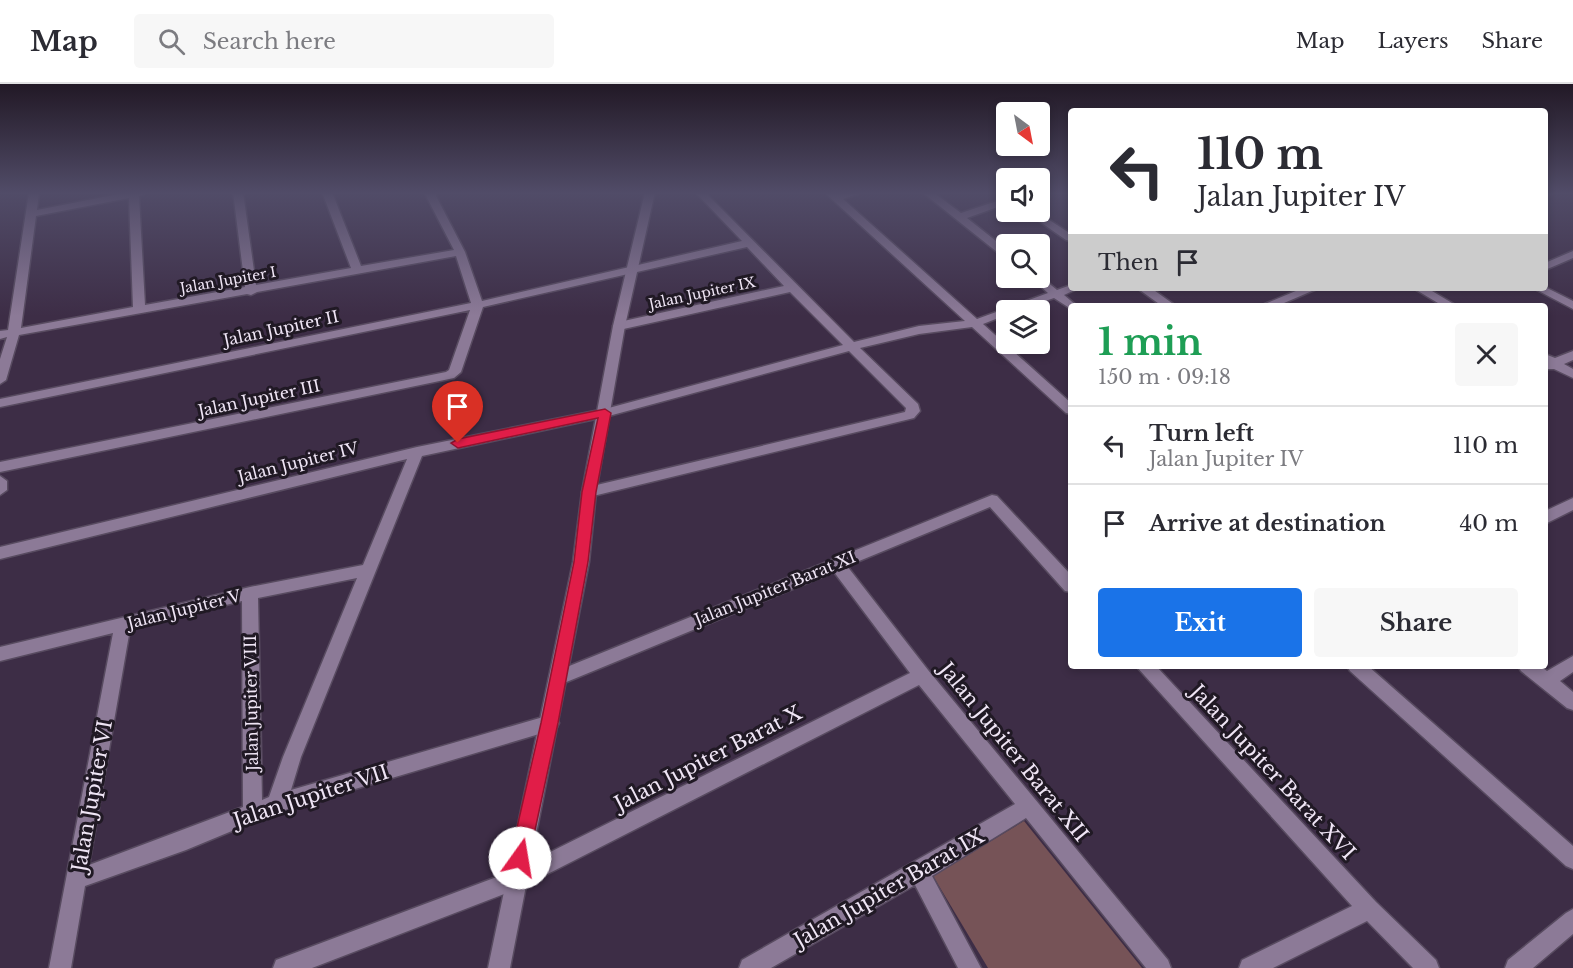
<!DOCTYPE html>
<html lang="en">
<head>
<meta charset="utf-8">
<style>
	:root { --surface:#fff; --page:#f7f7f7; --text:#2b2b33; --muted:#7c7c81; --line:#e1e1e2; --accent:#1a73e8 }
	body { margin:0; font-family:"Libre Baskerville",serif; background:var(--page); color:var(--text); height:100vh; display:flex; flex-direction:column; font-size:22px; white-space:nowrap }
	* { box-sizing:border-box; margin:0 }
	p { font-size:20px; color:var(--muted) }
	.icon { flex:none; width:33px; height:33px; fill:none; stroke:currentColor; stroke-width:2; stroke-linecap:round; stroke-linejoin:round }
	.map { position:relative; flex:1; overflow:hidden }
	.panel { position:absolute; left:1068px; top:219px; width:480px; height:366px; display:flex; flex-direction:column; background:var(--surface); border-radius:6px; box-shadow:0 3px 9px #0003 }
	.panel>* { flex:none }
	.hud { position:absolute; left:1068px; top:24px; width:480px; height:183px; border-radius:6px; box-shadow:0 3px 9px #0003; background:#fff; color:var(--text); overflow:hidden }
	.needle { width:39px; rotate:148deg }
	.fabs { position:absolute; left:996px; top:18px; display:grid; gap:12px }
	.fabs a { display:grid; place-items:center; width:54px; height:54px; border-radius:6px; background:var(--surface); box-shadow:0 3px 9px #0003; font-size:30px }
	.pin { position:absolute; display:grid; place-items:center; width:51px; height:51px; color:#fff; margin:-62px -26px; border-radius:50% 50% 50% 0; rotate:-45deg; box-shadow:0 0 6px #0007 }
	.pin .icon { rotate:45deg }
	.me { position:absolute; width:66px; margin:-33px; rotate:13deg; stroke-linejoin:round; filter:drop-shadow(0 0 4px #0008) }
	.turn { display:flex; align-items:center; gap:21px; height:126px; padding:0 30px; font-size:27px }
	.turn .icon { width:78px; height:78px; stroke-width:2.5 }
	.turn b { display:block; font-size:42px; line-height:51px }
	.then { display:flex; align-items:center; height:57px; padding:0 30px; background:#0003; gap:12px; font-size:22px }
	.round { display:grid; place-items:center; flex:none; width:63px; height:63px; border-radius:6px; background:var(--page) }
	.headline { display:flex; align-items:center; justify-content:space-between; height:102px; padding:0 30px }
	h1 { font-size:36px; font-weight:800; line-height:45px; color:#1e9e55 }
	.primary-button { display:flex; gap:12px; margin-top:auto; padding:12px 30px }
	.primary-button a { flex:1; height:69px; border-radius:6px; background:var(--accent); color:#fff; font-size:24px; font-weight:800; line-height:69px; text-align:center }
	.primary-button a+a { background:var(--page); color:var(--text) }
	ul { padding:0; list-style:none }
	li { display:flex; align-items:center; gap:18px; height:78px; padding:0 30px; border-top:2px solid var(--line) }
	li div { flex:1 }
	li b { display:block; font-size:22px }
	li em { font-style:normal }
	header { display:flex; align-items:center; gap:36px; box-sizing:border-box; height:84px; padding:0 30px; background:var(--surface); border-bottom:2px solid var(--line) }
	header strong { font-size:28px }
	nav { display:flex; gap:33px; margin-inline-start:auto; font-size:21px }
	.search { width:420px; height:54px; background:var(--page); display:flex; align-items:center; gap:15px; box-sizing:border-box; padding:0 21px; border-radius:6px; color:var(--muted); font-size:22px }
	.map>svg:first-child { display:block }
</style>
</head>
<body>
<header>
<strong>Map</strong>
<div class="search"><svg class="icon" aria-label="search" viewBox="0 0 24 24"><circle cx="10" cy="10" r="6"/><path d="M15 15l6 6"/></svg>Search here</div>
<nav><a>Map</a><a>Layers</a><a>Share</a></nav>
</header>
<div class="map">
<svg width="1573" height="884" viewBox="0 0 1573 884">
	<rect width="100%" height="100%" fill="#3d2d46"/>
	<!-- green -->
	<path fill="#765357" d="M 1024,737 L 1142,884 L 988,884 L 933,792 Z"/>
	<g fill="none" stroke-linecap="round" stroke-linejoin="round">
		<defs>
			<path id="street" d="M 29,108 L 39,108 L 37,126 L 129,108 L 148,108 L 139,112 L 145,221 L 245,203 L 233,108 L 243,108 L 256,201 L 351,184 L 322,108 L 332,108 L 361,182 L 454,166 L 424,108 L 434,108 L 465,168 L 482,217 L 742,157 L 695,108 L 705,108 L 854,258 L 919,242 L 965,237 L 824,108 L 835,108 L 838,111 L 864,108 L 843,115 L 977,235 L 1048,209 L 1031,194 L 1040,192 L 1057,206 L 1071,201 L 1071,204 L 1079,204 L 1064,211 L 1077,222 L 1071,222 L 1071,225 L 1054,214 L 1019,226 L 1006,226 L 1006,231 L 983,240 L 1071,319 L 1071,330 L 1066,329 L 972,243 L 919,250 L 860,264 L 918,320 L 920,327 L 914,334 L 589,413 L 584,412 L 582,408 L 584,404 L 905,328 L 906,324 L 849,267 L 605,333 L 422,372 L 301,673 L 291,706 L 550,631 L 556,633 L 559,639 L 556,645 L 278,728 L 186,766 L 85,802 L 71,884 L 49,884 L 113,549 L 0,577 L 0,563 L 250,503 L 363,481 L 407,375 L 0,475 L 0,463 L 417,363 L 605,325 L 843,261 L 790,208 L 619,246 L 613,242 L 619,238 L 784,202 L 747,163 L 483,223 L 461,288 L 454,294 L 0,388 L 0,378 L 446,288 L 449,286 L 470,226 L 0,323 L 0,315 L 471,219 L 456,172 L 257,208 L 251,211 L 247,210 L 19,251 L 6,296 L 0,300 L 0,275 L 7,253 L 0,255 L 0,247 L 8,246 ZM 129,114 L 133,223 L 21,244 L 36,132 ZM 357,494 L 283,673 L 269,713 L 262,716 L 258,514 ZM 242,517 L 243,723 L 89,781 L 130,545 Z
				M 922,108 L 933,108 L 961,129 L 1006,114 L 1006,120 L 967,134 L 1006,165 L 1006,173 L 1002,172 Z
				M 1545,108 L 1555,108 L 1545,113 Z
				M 1026,128 L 1037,128 L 1071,150 L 1071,157 L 1066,156 Z
				M 1573,167 L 1573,174 L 1545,186 L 1545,179 Z
				M 1545,203 L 1573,217 L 1573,225 L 1533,204 Z
				M 1137,204 L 1151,204 L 1176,222 L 1162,222 Z
				M 1303,204 L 1319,204 L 1277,222 L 1260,222 Z
				M 1413,204 L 1427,204 L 1457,222 L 1443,222 Z
				M 1573,267 L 1573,276 L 1564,280 L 1573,285 L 1573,294 L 1554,285 L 1545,285 L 1545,270 L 1555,274 Z
				M 0,392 L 7,397 L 7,406 L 0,411 Z
				M 992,411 L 997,412 L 1071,491 L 1071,508 L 1065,507 L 990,423 L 847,482 L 928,586 L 1168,876 L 1171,884 L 1146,884 L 1026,734 L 932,792 L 981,884 L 958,884 L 915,801 L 771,884 L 739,884 L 742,876 L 1015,720 L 919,601 L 522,803 L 312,884 L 273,884 L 276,876 L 284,873 L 510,788 L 910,589 L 834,488 L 564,599 L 558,602 L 552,599 L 549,594 L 552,589 Z
				M 1573,414 L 1573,426 L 1545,440 L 1545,427 Z
				M 1573,572 L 1573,588 L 1560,597 L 1573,608 L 1573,626 L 1567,624 L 1521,587 L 1518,582 L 1540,582 L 1547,587 Z
				M 1136,582 L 1156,582 L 1376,818 L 1436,876 L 1439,884 L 1413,884 L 1367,837 L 1273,884 L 1239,884 L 1242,876 L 1352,822 Z
				M 1347,582 L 1368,582 L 1573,762 L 1573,785 L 1566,782 L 1350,587 Z
				M 1573,825 L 1573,850 L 1533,884 L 1505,884 L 1508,876 L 1566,829 Z"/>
			<path id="secondary" d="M 645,108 L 655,108 L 625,242 L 596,408 L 589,478 L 510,884 L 488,884 L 573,478 L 582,408 L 613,242 Z"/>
		</defs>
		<!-- street casing -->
		<use href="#street" stroke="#584b60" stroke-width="3"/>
		<!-- secondary casing -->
		<use href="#secondary" stroke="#584b60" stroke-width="3"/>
		<!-- street -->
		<use href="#street" fill="#8c7a97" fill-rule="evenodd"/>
		<!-- secondary -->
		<use href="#secondary" fill="#8c7a97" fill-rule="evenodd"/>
	</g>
	<!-- sky -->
	<linearGradient id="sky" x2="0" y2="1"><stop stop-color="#221926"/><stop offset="0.47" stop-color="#514c68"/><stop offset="1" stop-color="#514c68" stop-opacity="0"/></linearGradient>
	<rect width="1573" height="232" fill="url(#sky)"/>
	<!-- route -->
	<path fill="#e11d48" stroke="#92132f" stroke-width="1.5" d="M 605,325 L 611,329 L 596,408 L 588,478 L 558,639 L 529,774 L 526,780 L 520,783 L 513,780 L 510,774 L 541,639 L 574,478 L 582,408 L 598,334 L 458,364 L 451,359 L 458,355 Z"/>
	<g text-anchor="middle" stroke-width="6" stroke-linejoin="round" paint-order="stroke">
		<!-- far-street labels -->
		<g font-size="14" fill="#efe5f5" stroke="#201924">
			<text transform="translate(228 196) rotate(-10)" y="5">Jalan Jupiter I</text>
			<text transform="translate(702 209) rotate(-12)" y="5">Jalan Jupiter IX</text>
		</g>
		<!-- street labels -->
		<g font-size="16" fill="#efe5f5" stroke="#201924">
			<text transform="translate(281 244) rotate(-12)" y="6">Jalan Jupiter II</text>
			<text transform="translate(259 314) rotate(-12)" y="6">Jalan Jupiter III</text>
			<text transform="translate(298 378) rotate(-14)" y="6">Jalan Jupiter IV</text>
			<text transform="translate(775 504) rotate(-22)" y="6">Jalan Jupiter Barat XI</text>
			<text transform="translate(184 525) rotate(-14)" y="6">Jalan Jupiter V</text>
			<text transform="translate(251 619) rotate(-91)" y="6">Jalan Jupiter VIII</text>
		</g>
		<!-- near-street labels -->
		<g font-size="20" fill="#efe5f5" stroke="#201924">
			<text transform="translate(1014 668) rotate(51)" y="7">Jalan Jupiter Barat XII</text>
			<text transform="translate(708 674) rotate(-27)" y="7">Jalan Jupiter Barat X</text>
			<text transform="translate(1273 688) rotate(47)" y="7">Jalan Jupiter Barat XVI</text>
			<text transform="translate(92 712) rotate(-80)" y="7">Jalan Jupiter VI</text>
			<text transform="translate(311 712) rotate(-18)" y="7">Jalan Jupiter VII</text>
			<text transform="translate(889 804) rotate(-30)" y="7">Jalan Jupiter Barat IX</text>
		</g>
	</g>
</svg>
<div class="fabs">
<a><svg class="needle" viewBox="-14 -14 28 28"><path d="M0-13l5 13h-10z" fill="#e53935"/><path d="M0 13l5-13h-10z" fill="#7c7c81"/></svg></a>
<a><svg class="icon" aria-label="sound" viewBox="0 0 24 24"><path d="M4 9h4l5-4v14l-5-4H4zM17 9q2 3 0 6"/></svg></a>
<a><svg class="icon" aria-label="search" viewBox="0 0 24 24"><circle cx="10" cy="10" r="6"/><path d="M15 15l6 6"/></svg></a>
<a><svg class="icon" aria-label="layers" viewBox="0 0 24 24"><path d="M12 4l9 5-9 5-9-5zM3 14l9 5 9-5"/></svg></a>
</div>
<div class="pin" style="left:458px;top:359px;background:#d93025"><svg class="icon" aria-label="arrive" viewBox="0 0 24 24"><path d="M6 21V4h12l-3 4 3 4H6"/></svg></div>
<svg class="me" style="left:520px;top:774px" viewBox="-20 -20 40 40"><circle r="19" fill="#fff"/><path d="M0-13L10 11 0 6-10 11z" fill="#e11d48"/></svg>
<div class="hud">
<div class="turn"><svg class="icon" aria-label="left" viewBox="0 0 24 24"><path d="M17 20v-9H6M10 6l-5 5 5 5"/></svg><div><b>110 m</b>Jalan Jupiter IV</div></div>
<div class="then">Then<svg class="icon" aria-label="arrive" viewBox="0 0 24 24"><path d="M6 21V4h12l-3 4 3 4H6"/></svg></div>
</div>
<section class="panel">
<div class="headline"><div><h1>1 min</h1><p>150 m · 09:18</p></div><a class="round"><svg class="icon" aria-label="close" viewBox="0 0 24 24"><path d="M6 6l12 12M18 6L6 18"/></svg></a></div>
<ul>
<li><svg class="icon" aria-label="left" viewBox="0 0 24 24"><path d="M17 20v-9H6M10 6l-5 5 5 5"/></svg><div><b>Turn left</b><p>Jalan Jupiter IV</p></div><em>110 m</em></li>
<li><svg class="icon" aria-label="arrive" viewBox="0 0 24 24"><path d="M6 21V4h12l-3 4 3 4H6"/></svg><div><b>Arrive at destination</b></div><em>40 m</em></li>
</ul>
<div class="primary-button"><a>Exit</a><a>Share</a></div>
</section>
</div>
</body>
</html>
